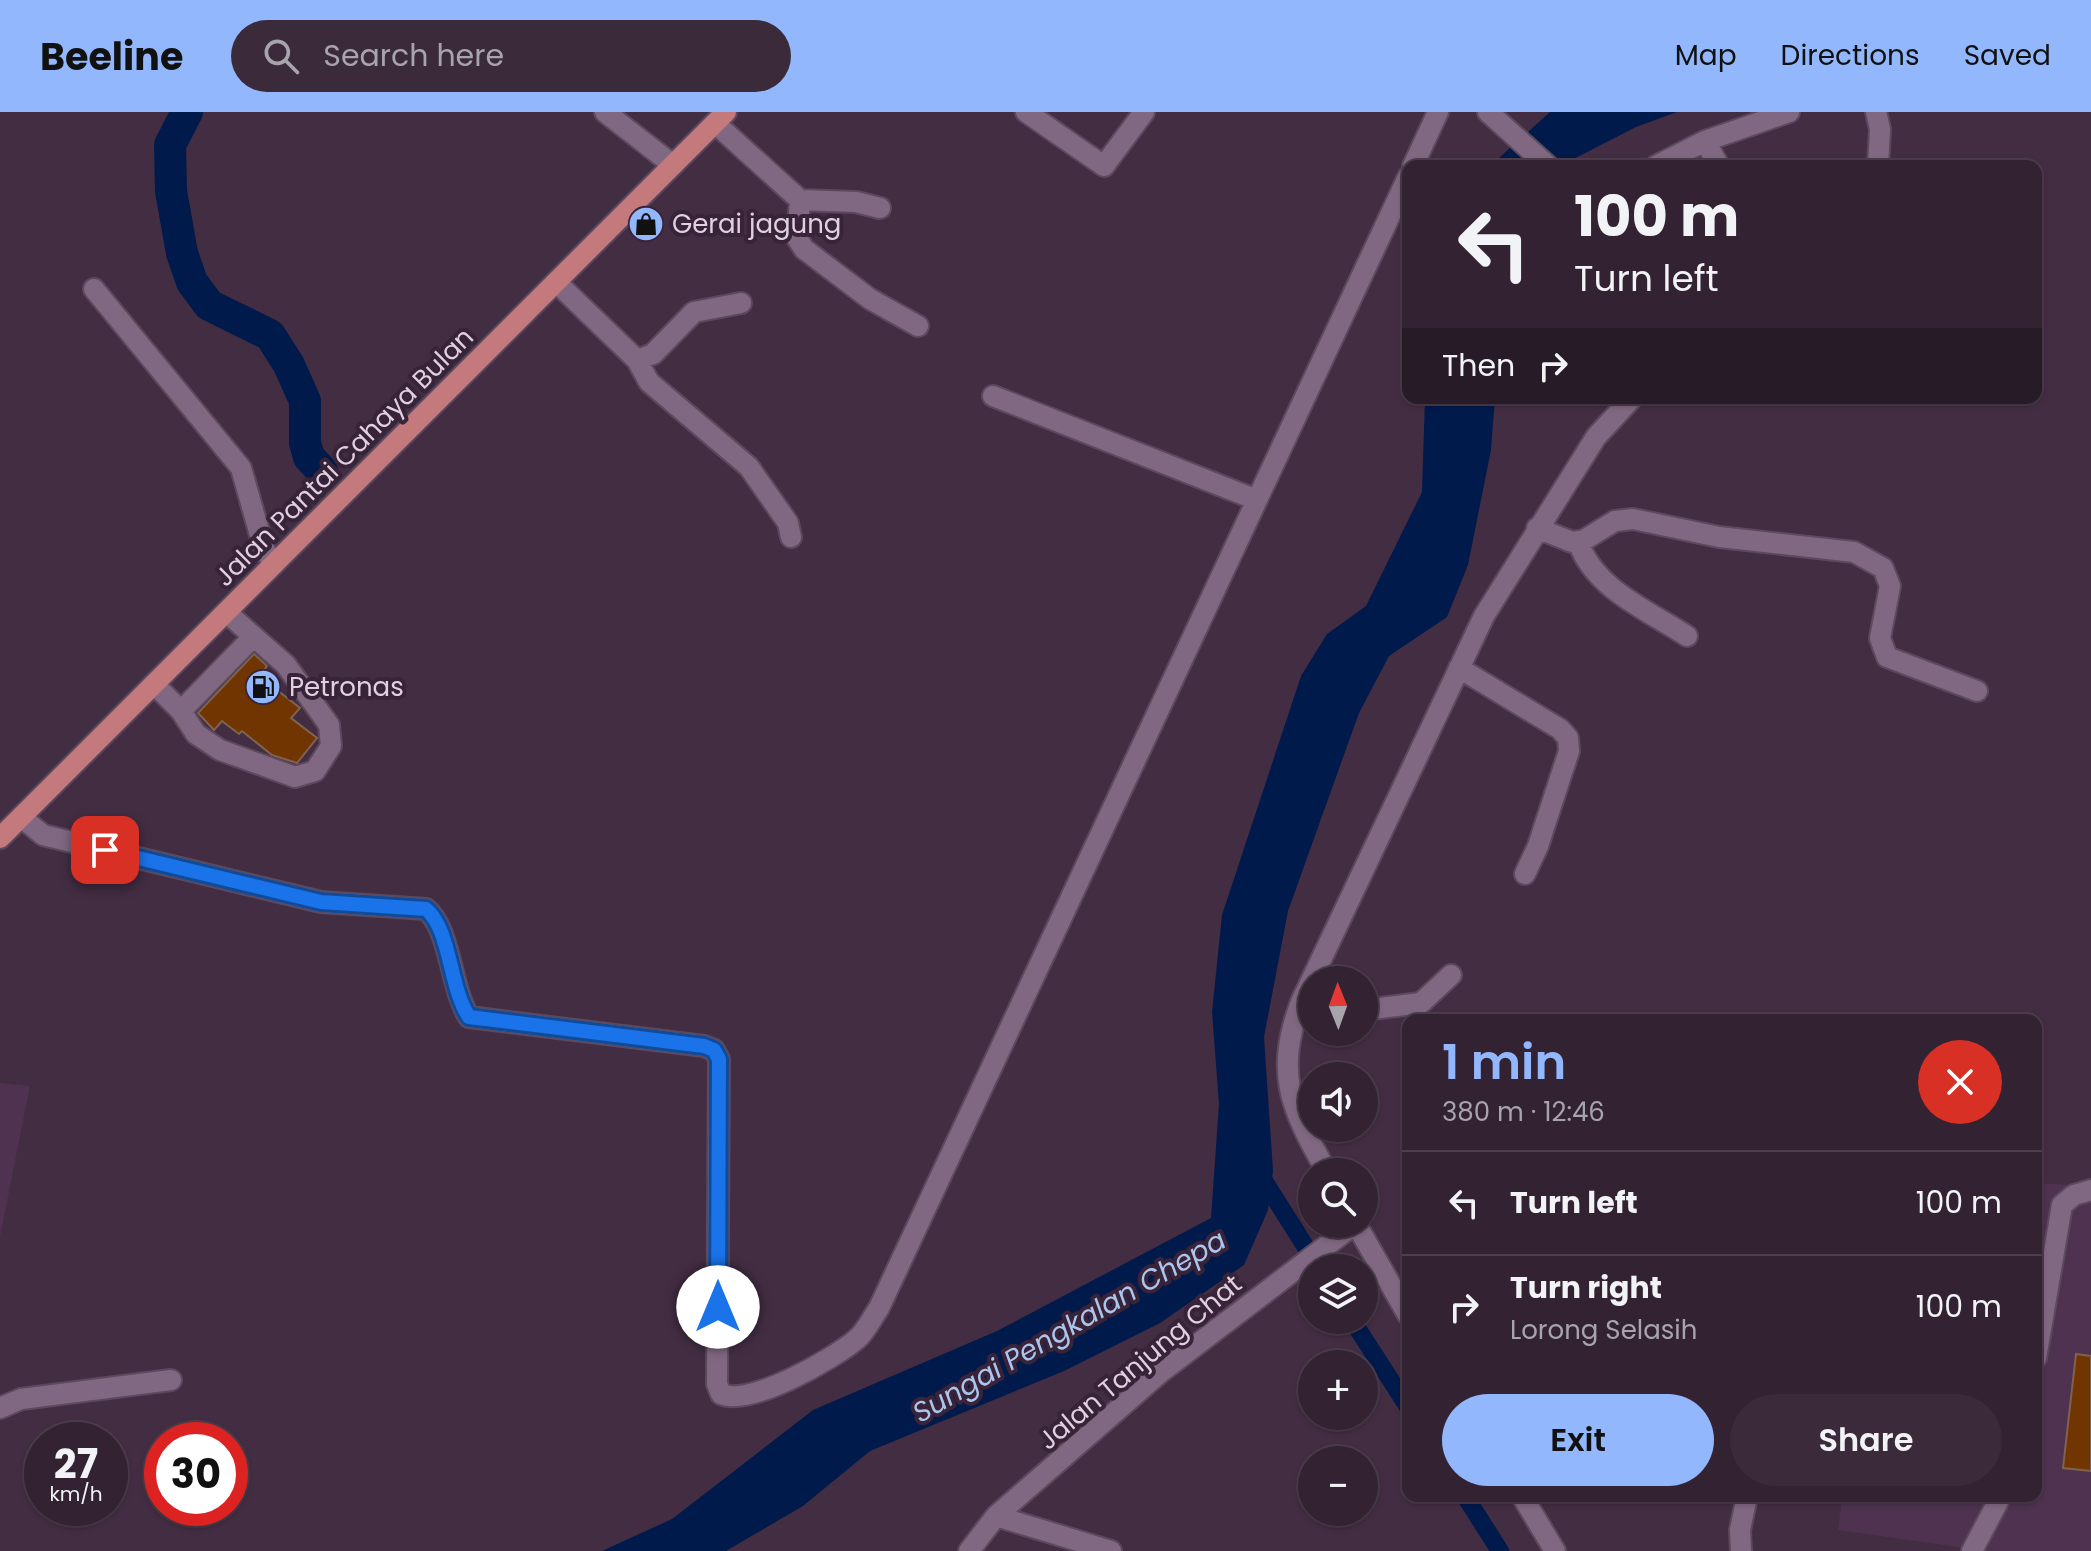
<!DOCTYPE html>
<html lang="en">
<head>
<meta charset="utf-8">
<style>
	:root { --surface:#322232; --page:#3a2a3a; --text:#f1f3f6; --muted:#a8a4ac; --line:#4d3f4d; --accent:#92b7fd }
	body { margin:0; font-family:Poppins,sans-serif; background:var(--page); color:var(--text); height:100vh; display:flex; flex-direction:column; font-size:30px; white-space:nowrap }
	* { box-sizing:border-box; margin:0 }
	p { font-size:26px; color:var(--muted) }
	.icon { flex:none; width:44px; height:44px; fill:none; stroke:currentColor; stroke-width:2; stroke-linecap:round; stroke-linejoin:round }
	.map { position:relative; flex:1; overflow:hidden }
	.drawer { position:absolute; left:1402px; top:902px; width:640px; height:488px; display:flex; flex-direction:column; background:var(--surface); border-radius:16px; box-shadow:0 2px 6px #0004,0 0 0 2px var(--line) }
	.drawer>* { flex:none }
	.top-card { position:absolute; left:1402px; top:48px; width:640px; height:244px; border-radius:16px; box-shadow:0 2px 6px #0004,0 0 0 2px var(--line); background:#322232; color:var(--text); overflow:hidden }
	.needle { width:52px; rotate:359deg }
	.tools { position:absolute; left:1298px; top:854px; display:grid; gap:16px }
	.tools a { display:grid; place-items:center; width:80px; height:80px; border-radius:50%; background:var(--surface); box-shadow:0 2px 6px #0004,0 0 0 2px var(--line); font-size:40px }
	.speed { position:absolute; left:24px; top:1310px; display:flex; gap:16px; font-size:40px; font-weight:700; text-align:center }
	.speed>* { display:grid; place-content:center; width:104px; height:104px; border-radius:50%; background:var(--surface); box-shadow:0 2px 6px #0004,0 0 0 2px var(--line); line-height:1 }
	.speed small { font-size:20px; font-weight:400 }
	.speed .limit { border:12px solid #d22; background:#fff; color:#111 }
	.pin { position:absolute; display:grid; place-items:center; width:68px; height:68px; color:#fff; margin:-34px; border-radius:16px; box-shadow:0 4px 12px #0006 }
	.me { position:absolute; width:88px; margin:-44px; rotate:0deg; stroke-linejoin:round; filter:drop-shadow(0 0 6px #0008) }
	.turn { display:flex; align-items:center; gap:28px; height:168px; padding:0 40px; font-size:36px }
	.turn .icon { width:104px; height:104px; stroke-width:2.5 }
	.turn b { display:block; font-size:56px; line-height:68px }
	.then { display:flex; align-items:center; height:76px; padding:0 40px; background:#0003; gap:16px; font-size:30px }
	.round { display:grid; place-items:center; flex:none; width:84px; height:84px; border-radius:42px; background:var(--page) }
	.head { display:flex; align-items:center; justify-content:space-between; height:136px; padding:0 40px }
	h1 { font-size:48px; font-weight:600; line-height:60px; color:var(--accent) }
	.button { display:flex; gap:16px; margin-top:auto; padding:16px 40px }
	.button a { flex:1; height:92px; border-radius:48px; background:var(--accent); color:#111; font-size:32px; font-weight:600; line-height:92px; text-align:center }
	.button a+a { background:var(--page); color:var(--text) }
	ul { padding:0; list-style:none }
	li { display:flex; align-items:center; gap:24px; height:104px; padding:0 40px; border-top:2px solid var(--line) }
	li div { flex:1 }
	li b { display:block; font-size:30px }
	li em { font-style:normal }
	header { display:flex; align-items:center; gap:48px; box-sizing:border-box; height:112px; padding:0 40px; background:var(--accent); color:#111 }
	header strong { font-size:38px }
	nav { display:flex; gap:44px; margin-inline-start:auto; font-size:28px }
	.search { width:560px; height:72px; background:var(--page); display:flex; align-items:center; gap:20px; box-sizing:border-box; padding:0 28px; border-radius:44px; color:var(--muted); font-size:30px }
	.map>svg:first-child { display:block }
</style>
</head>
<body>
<header>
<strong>Beeline</strong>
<div class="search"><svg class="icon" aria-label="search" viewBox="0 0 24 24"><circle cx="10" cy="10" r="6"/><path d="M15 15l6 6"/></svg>Search here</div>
<nav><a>Map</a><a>Directions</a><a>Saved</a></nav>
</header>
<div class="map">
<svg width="2091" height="1439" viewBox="0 0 2091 1439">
	<rect width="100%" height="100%" fill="#432d43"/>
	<!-- built -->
	<path fill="#4e324f" d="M 0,971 L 30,974 L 0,1125 Z
		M 2036,1071 L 2091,1074 L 2091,1439 L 1985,1439 L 1838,1418 L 1842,1384 L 2036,1384 Z"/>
	<!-- water -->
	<path fill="#001a4c" d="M 1550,0 L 1677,0 L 1636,15 L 1560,54 L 1490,54 Z
		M 1425,286 L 1495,286 L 1491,338 L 1468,453 L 1447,505 L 1389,544 L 1359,601 L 1288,799 L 1264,925 L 1273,1059 L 1268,1098 L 1244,1153 L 1160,1211 L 1064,1259 L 870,1339 L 803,1394 L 726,1439 L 602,1439 L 672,1407 L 813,1298 L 997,1219 L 1211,1106 L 1219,992 L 1212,900 L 1222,803 L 1301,564 L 1327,522 L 1366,494 L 1422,380 Z"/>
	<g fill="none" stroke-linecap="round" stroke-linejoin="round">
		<!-- canal -->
		<path stroke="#001a4c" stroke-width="18" d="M 1259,1061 L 1307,1137
			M 1352,1208 L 1408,1295
			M 1465,1384 L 1500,1439"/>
		<!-- river -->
		<path stroke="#001a4c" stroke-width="32" d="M 187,0 L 170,33 L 171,79 L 182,141 L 192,170 L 209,193 L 270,223 L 289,253 L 305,289 L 305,331 L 309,345 L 322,359"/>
	</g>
	<!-- building -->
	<path fill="#703500" stroke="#80624e" stroke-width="2" d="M 254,542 L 267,554 L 259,564 L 300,596 L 291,606 L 317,626 L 297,651 L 272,643 L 242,619 L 239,622 L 222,609 L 214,618 L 198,601 Z
		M 2076,1242 L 2091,1244 L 2091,1359 L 2063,1356 Z"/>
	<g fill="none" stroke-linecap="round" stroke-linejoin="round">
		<defs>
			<path id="minor" d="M 605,0 L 673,53
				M 1026,0 L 1104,54 L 1144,0
				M 1488,0 L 1548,54
				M 1876,0 L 1880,17 L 1878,54
				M 715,11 L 800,88 L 856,90 L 880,96
				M 1705,29 L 1719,54
				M 1413,54 L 1438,0
				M 1656,54 L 1705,29 L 1789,0
				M 800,88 L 797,126 L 804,137 L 870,187 L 918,214
				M 556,170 L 637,248 L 649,270 L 749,355 L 788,411 L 791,425
				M 94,177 L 241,356 L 264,437 L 274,452
				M 637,248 L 653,242 L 694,200 L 741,191
				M 993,284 L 1257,388
				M 1537,416 L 1572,430 L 1584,428 L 1615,409 L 1633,407 L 1719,425 L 1854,440 L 1883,456 L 1890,474 L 1880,526 L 1887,545 L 1977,579
				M 1578,429 C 1593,476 1647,498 1687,524
				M 1459,556 L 1560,617 L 1568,626 L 1569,639 L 1538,734 L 1525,762
				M 154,572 L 181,599 L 196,622 L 220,638 L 295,665 L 315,659 L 331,634 L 329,613 L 286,553 L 226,500
				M 181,599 L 253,525
				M 21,705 L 43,723 L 321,790 L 426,797 C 451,818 450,875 469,905 L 704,934 L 714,938 L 719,947 L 717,1272 L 721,1282 C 750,1295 833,1247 857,1227 C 866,1219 872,1206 879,1196 L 1408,65
				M 1364,898 L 1421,891 L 1451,863
				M 1327,1060 C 1291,997 1274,962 1301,890 L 1484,504 L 1596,325 L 1632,286
				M 1356,1112 L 1408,1203
				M 2036,1246 L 2062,1093 L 2074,1083 L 2091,1078
				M 0,1296 L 21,1287 L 171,1268
				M 1522,1384 L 1555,1439
				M 996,1404 L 1111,1439
				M 969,1439 L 996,1404 L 1161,1260 L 1355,1112
				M 1741,1439 L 1740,1418 L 1747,1384
				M 1972,1439 L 2001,1384"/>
			<path id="major" d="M 0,726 L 726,0"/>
		</defs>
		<!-- minor casing -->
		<use href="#minor" stroke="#5c495d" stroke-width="24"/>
		<!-- major casing -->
		<use href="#major" stroke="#5c495d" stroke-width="24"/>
		<!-- minor -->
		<use href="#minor" stroke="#816882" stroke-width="20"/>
		<!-- major -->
		<use href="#major" stroke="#c47a7c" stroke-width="20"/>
	</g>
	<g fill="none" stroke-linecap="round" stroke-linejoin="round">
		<defs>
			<path id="route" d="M 105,738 L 321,790 L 426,797 C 451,818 449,875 469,905 L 704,934 L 714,938 L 719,947 L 718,1195"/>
		</defs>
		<!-- route casing -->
		<use href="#route" stroke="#114b97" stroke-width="20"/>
		<!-- route -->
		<use href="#route" stroke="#1a73e8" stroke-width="14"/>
	</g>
	<!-- icons -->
	<defs>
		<symbol id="shop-disc" viewBox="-11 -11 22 22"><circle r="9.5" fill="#92b7fd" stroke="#382339"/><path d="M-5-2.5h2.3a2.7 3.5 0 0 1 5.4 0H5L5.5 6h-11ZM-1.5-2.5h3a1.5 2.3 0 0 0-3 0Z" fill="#111"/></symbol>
		<symbol id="fuel-disc" viewBox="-11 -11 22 22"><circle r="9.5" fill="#92b7fd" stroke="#382339"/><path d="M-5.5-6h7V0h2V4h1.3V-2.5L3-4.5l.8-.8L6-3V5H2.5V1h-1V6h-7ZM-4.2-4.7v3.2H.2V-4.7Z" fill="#111"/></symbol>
	</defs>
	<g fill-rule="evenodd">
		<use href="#shop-disc" x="626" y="92" width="40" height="40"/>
		<use href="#fuel-disc" x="243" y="555" width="40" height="40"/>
	</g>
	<g text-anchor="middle" stroke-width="8" stroke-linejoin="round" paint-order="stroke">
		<!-- poi labels -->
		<g font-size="26" fill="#dfd1df" stroke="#382339" text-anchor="start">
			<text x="672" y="121">Gerai jagung</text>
			<text x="289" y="584">Petronas</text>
		</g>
		<!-- street labels -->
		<g font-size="26" fill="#dfd1df" stroke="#382339">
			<text transform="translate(344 345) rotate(-45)" y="9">Jalan Pantai Cahaya Bulan</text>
			<text transform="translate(1140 1250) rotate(-40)" y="9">Jalan Tanjung Chat</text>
		</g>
		<!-- water labels -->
		<g font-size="28" font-style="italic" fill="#abc5ec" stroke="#382339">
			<text transform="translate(1069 1214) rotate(-30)" y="10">Sungai Pengkalan Chepa</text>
		</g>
	</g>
</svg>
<div class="tools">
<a><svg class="needle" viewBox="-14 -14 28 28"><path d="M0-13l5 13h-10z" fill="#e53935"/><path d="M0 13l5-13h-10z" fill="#a8a4ac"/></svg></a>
<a><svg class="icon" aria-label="sound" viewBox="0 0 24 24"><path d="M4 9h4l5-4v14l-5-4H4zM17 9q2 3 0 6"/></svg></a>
<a><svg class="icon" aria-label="search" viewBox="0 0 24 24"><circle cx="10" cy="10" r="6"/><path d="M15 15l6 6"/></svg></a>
<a><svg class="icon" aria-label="layers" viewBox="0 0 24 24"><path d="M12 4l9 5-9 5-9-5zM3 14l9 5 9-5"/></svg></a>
<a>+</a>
<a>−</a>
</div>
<div class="speed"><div>27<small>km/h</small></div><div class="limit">30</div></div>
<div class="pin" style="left:105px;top:738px;background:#d93025"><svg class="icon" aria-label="arrive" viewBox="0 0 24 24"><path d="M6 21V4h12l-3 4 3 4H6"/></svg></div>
<svg class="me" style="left:718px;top:1195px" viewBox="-20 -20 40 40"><circle r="19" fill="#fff"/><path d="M0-13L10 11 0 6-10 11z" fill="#1a73e8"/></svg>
<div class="top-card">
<div class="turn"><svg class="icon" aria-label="left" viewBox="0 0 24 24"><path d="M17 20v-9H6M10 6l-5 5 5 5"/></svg><div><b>100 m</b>Turn left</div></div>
<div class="then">Then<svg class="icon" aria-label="right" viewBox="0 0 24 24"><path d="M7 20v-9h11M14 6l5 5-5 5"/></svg></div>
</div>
<section class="drawer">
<div class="head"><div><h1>1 min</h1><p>380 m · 12:46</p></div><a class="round" style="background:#d93025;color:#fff"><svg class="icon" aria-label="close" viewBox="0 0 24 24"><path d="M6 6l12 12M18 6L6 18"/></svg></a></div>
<ul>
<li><svg class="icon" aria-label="left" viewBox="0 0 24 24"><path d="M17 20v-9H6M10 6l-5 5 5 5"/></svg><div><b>Turn left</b></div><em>100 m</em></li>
<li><svg class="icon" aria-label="right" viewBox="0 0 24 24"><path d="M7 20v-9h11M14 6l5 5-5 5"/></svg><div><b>Turn right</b><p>Lorong Selasih</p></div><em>100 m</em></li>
</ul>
<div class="button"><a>Exit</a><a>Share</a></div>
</section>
</div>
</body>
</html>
